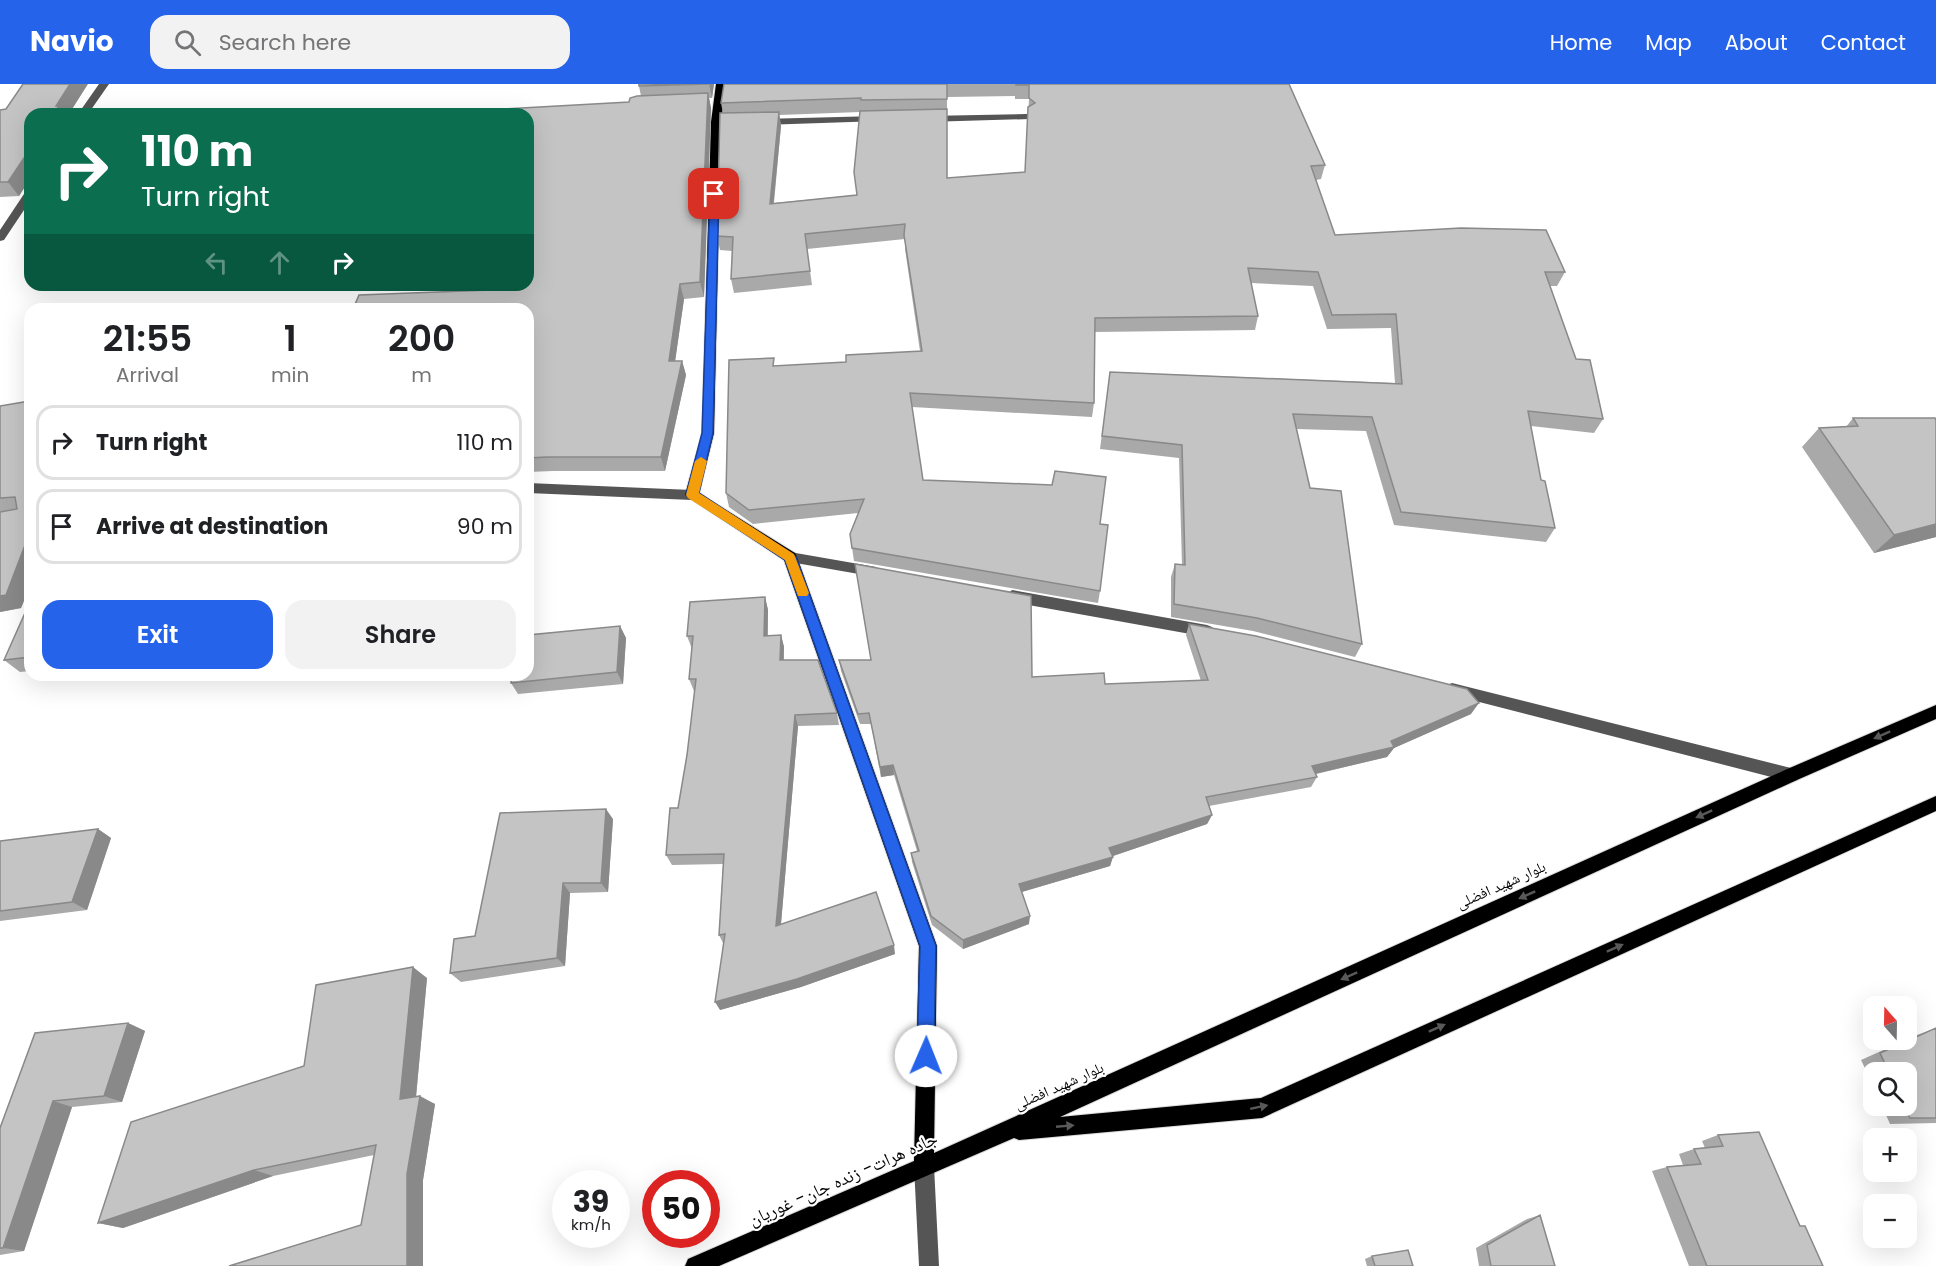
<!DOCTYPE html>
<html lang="en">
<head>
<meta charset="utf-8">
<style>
	:root { --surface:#fff; --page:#f2f2f2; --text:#202124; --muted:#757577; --line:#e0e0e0; --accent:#2563eb }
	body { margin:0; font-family:Poppins,"Noto Naskh Arabic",sans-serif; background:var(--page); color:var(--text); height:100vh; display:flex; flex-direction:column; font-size:22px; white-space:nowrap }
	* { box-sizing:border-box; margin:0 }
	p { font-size:20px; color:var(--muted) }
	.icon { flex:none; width:33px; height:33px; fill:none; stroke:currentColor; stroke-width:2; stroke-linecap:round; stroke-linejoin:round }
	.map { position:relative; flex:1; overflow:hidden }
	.side { position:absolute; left:24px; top:219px; width:510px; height:378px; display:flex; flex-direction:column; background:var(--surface); border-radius:18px; box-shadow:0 6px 24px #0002 }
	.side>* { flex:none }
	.guide { position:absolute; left:24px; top:24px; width:510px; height:183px; border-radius:18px; box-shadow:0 6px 24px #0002; background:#0b6e4f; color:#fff; overflow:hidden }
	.needle { width:39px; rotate:340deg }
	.buttons { position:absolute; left:1863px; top:912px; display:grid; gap:12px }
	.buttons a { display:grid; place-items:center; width:54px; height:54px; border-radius:12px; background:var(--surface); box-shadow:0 6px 24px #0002; font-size:30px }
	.speed { position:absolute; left:552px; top:1086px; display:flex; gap:12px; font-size:30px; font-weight:700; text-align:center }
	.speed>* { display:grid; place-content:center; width:78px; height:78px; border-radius:50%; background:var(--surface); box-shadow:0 6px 24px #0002; line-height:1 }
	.speed small { font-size:15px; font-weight:400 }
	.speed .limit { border:9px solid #d22; background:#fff; color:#111 }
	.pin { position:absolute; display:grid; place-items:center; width:51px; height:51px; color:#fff; margin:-26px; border-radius:12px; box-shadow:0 3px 9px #0006 }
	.me { position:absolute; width:66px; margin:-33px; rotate:1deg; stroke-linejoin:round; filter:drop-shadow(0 0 4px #0008) }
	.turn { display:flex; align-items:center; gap:21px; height:126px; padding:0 18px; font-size:27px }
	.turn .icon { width:78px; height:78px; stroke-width:2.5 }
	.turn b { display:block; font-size:42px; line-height:51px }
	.lanes { display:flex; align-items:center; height:57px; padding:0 18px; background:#0003; justify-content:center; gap:30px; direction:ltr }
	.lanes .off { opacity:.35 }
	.eta { display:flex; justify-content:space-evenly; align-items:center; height:102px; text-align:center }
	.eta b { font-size:36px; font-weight:600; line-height:42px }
	.action { display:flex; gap:12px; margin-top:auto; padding:12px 18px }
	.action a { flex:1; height:69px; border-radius:18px; background:var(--accent); color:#fff; font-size:24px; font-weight:600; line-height:69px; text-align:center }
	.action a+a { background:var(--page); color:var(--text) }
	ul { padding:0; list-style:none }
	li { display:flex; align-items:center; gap:18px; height:75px; margin:0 12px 9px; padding:0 6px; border:3px solid var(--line); border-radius:18px }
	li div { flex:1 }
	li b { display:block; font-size:22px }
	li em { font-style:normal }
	header { display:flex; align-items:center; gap:36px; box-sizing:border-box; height:84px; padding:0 30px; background:var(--accent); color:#fff }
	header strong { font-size:28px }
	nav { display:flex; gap:33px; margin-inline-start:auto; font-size:21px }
	.search { width:420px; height:54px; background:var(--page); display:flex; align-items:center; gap:15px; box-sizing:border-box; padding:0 21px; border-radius:18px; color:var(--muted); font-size:22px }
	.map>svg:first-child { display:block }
</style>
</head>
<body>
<header>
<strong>Navio</strong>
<div class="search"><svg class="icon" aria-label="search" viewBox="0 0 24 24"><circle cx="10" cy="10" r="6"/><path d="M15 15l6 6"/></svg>Search here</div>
<nav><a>Home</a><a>Map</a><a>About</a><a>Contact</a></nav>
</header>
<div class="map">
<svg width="1936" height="1182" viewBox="0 0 1936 1182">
	<rect width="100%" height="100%" fill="#fff"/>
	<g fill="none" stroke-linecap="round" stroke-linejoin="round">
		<defs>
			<path id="major" d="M 716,0 L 726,0 L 721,38 L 714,349 L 699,409 L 795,469 L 797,473 L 937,862 L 934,1069 L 1785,686 L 1936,621 L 1936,635 L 1797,696 L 1060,1033 L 1261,1014 L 1936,712 L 1936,727 L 1262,1034 L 1019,1056 L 1014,1054 L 719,1182 L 685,1182 L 688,1175 L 914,1077 L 919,862 L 784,476 L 685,411 L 702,349 L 711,38 Z"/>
		</defs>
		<!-- major casing -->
		<use href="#major" stroke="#dbdbdb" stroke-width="2"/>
		<!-- minor -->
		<path fill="#555" fill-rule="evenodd" d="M 99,0 L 109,0 L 88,30 L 78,30 Z
			M 505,25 L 505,29 L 502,30 L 397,30 L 402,27 Z
			M 1027,30 L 1032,33 L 1030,35 L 926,38 L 921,35 L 926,32 Z
			M 878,32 L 883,35 L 881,37 L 761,41 L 756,38 L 761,35 Z
			M 30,106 L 30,117 L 4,156 L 0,157 L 0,146 L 26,107 Z
			M 528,399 L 692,406 L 699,411 L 692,416 L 528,409 Z
			M 790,468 L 876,483 L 883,488 L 876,493 L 790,478 L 783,473 Z
			M 1012,506 L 1207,541 L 1212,543 L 1214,547 L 1212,551 L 1207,553 L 1012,518 L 1005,512 Z
			M 1452,599 L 1791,684 L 1797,686 L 1799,691 L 1797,696 L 1791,698 L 1452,611 L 1447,609 L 1444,605 L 1447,601 Z
			M 924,1072 L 931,1075 L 934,1082 L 939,1182 L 919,1182 L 914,1082 L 917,1075 Z"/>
		<!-- major -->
		<use href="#major" fill="#000" fill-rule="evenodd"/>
	</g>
	<!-- wall -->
	<path fill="#a9a9a9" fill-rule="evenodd" d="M 714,0 L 712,14 L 709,14 L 711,24 L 704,213 L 684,215 L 675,277 L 682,277 L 686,291 L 665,387 L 553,387 L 528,388 L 528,225 L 490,206 L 629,18 L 641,12 L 639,2 Z
		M 724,0 L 1289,0 L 1325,81 L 1321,95 L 1316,96 L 1335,151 L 1565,188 L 1557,202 L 1550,202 L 1576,275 L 1603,335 L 1594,349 L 1531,342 L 1541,396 L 1555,444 L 1546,458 L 1394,441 L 1366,347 L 1296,345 L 1310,404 L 1362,560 L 1355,573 L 1253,547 L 1171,533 L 1171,493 L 1175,480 L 1182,481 L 1179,374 L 1100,365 L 1110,288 L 1395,299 L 1391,244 L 1327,245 L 1313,202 L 1251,199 L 1258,232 L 1255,246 L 1095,248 L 1094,319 L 1092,333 L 912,323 L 923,396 L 1100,440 L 1100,507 L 1098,519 L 854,477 L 850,450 L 858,429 L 753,440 L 729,423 L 726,409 L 775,282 L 846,278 L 920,267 L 905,165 L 905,155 L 807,165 L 812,201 L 734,209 L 731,195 L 732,167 L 720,166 L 717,152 L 723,29 L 721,19 ZM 1015,12 L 1015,15 L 1029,15 L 1025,88 L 947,94 L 947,13 ZM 860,28 L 854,88 L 857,111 L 774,119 L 781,42 L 779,31 Z
		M 6,25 L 30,30 L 30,95 L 19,112 L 0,113 L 0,26 Z
		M 30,317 L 30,502 L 21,524 L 0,528 L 0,322 Z
		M 1853,334 L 1936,453 L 1874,469 L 1802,363 L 1819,344 L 1846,343 Z
		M 765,513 L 768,526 L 768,552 L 781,551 L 784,563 L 784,576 L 837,629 L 839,641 L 798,642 L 781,840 L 895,870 L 801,903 L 720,926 L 723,859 L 719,851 L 723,780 L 672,781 L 666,771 L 678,724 L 687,671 L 695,607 L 694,607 L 689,595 L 692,565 L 687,552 Z
		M 30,528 L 30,587 L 20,588 L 4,576 Z
		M 1189,540 L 1471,630 L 1394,664 L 1387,673 L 1316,690 L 1317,693 L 1311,703 L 1209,722 L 1212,731 L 1207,740 L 1113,772 L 1110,782 L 1022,808 L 1029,840 L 963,865 L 932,841 L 912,778 L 911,769 L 917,767 L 894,691 L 881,693 L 871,640 L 860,640 L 841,587 L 839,576 L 1032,593 L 1105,600 L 1201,597 L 1186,551 Z
		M 620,542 L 626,554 L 623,600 L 518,610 L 511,599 Z
		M 613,735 L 608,808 L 570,809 L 565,882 L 461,898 L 450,889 L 475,852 Z
		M 98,745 L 111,754 L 87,826 L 0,837 L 0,757 Z
		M 427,894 L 416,1013 L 435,1020 L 423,1096 L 423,1182 L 229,1182 L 361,1141 L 374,1071 L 273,1092 L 123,1144 L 98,1139 Z
		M 128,939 L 145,947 L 122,1018 L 72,1023 L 24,1167 L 0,1171 L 0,1044 Z
		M 1936,944 L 1936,1039 L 1890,1040 L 1882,1022 L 1906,1022 L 1906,988 L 1874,988 L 1874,1003 L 1861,976 L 1917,951 Z
		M 1718,1051 L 1800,1142 L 1823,1182 L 1689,1182 L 1652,1087 L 1667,1083 L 1683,1081 L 1679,1070 L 1694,1065 L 1705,1064 L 1702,1057 Z
		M 1540,1131 L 1555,1182 L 1479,1182 L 1476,1164 L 1527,1135 Z
		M 1372,1172 L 1413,1182 L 1367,1182 L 1365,1175 Z"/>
	<!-- shaded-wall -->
	<path fill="#898989" d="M 70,0 L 88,0 L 69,30 L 53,30 L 56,22 Z
		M 709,0 L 714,0 L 712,14 Z
		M 708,9 L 711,24 L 704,213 L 700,198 Z
		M 779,28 L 781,42 L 772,134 L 770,120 Z
		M 30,65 L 30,95 L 19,112 L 8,98 Z
		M 680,200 L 684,215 L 673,292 L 669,277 Z
		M 682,277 L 686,291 L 665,387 L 661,373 Z
		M 1936,440 L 1936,453 L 1874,469 L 1894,451 Z
		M 30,448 L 30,502 L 21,524 L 0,528 L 0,512 Z
		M 765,513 L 768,526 L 767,564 L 764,552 Z
		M 620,542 L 626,554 L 623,600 L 617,588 Z
		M 781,551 L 784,563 L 783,588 L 780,576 Z
		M 1479,619 L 1471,630 L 1394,664 L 1387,673 L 1306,692 L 1312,682 L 1391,657 Z
		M 795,631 L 798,642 L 780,851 L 776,842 Z
		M 893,681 L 894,691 L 881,693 L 880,683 Z
		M 606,725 L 613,735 L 608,808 L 601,799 Z
		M 1212,731 L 1207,740 L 1107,774 L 1109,764 Z
		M 98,745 L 111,754 L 87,826 L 72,818 Z
		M 1113,773 L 1110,782 L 1018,809 L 1019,800 Z
		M 563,799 L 570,809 L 565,882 L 557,874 Z
		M 1030,832 L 1029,840 L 963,865 L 963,856 Z
		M 894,861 L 895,870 L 801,903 L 720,926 L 715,918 Z
		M 413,883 L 427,894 L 415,1023 L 400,1015 Z
		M 128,939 L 145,947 L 122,1018 L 104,1012 Z
		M 420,1012 L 435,1020 L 423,1096 L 423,1182 L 407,1182 L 407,1090 Z
		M 53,1017 L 72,1023 L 24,1167 L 3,1164 Z
		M 254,1086 L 273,1092 L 123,1144 L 98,1139 Z"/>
	<!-- building -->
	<path fill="#c4c4c4" stroke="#898989" stroke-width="1.5" d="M 23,0 L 70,0 L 56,22 L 59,22 L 53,30 L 30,30 L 30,65 L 8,98 L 0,98 L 0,26 L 6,25 Z
		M 639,0 L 709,0 L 639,2 Z
		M 724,0 L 947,0 L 947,15 L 861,16 L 861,14 L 721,19 Z
		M 1016,0 L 1289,0 L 1325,81 L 1311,82 L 1335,151 L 1461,144 L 1546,146 L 1565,188 L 1545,188 L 1576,275 L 1590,276 L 1603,335 L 1528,327 L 1541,396 L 1545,397 L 1555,444 L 1401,428 L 1372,333 L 1293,330 L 1310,404 L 1341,407 L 1362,560 L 1257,534 L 1174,520 L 1175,480 L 1185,481 L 1182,361 L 1102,352 L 1110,288 L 1402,300 L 1396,230 L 1332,231 L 1318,188 L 1248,184 L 1258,232 L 1095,234 L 1094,319 L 910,309 L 923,396 L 1052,401 L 1055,387 L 1106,393 L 1100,440 L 1108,441 L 1100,507 L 852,464 L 850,450 L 864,415 L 749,426 L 726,409 L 729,276 L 774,274 L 773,282 L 846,278 L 846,271 L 922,267 L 904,151 L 905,140 L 805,150 L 810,187 L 731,195 L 733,153 L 717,152 L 720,29 L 779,28 L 770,120 L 857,111 L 854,88 L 860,27 L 947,25 L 947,94 L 1025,88 L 1028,23 L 1035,19 L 1029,14 L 1029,1 L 1016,1 Z
		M 708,9 L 700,198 L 680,200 L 669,277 L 682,277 L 661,373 L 547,373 L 528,374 L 528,225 L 353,225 L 359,211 L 490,206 L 492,201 L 528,201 L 528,30 L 483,30 L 484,26 L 629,18 L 630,14 L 637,12 Z
		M 30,317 L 30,448 L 6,511 L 0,512 L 0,428 L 17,425 L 15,413 L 0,414 L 0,322 Z
		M 1853,334 L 1935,334 L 1936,336 L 1936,440 L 1894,451 L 1819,344 L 1858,342 Z
		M 855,480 L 1031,512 L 1032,593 L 1104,589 L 1105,600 L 1208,596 L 1189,540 L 1256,552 L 1467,605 L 1479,619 L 1391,657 L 1394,663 L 1312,682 L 1317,693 L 1206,713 L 1212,731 L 1109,764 L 1113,773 L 1019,800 L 1030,832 L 963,856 L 931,832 L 911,769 L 919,767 L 893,681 L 880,683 L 869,629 L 858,630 L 839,576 L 871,576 Z
		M 765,513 L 764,552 L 781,551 L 780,576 L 818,576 L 837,629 L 795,631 L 776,842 L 876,808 L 894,861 L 797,895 L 715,918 L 725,850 L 719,851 L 724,770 L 666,771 L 670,724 L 678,724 L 687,671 L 696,595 L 689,595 L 693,552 L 687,552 L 690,518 Z
		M 30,528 L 30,573 L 4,576 L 25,529 Z
		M 620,542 L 617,588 L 511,599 L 512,591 L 528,591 L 528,551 Z
		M 606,725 L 601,799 L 563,799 L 557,874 L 450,889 L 454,855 L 475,852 L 500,729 Z
		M 98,745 L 72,818 L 0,827 L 0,757 Z
		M 413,883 L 400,1015 L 420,1012 L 407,1090 L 407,1182 L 229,1182 L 361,1141 L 376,1061 L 254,1086 L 98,1139 L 131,1038 L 304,982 L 316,901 Z
		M 128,939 L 104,1012 L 53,1017 L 3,1164 L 0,1164 L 0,1044 L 35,949 Z
		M 1936,944 L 1936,1034 L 1910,1034 L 1904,1022 L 1906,1022 L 1906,988 L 1889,988 L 1880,969 Z
		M 1759,1048 L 1800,1142 L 1805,1142 L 1823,1182 L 1707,1182 L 1667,1083 L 1701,1080 L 1694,1065 L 1723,1062 L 1718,1051 Z
		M 1540,1131 L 1555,1182 L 1491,1182 L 1487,1161 Z
		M 1408,1166 L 1413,1182 L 1375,1182 L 1372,1172 Z"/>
	<!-- one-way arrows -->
	<defs><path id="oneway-solid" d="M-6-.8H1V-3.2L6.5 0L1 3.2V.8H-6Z" transform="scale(1.5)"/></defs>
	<g fill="#595959">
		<use href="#oneway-solid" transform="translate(1882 651) rotate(156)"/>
		<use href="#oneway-solid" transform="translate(1704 730) rotate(156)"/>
		<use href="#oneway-solid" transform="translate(1527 811) rotate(156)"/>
		<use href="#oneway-solid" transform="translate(1615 864) rotate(-24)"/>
		<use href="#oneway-solid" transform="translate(1349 892) rotate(156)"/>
		<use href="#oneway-solid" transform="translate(1437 944) rotate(-24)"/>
		<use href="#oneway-solid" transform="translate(1259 1023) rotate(-12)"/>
		<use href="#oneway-solid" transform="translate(1065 1042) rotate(-5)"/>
	</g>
	<!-- route -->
	<path fill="#2563eb" stroke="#184099" stroke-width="1.5" d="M 714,107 L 719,110 L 713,349 L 699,409 L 796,473 L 936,862 L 934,972 L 932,978 L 926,980 L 920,978 L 917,972 L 920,862 L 785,476 L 686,411 L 702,349 L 710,110 Z"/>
	<!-- slow -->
	<path fill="#f59e0b" d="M 701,373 L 707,377 L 699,409 L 794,470 L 809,509 L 807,512 L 798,512 L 785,476 L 688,414 L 686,411 L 695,377 Z"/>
	<g text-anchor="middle" stroke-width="4.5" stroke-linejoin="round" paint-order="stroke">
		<!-- street labels -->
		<g font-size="15" fill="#000" stroke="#fff">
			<text transform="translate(1501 801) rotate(-24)" y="5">بلوار شهید افضلی</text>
			<text transform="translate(1059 1002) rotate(-24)" y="5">بلوار شهید افضلی</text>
		</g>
		<!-- near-street labels -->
		<g font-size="18" fill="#000" stroke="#fff">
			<text transform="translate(843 1095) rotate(-24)" y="6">جاده هرات- زنده جان- غوریان</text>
		</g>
	</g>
</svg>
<div class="buttons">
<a><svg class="needle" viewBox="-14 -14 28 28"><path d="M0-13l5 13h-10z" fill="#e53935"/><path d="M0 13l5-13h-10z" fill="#757577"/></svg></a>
<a><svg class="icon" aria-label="search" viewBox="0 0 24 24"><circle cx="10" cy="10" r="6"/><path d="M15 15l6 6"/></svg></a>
<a>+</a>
<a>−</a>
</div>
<div class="speed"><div>39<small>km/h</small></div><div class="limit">50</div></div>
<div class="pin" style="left:714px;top:110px;background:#d93025"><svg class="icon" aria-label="arrive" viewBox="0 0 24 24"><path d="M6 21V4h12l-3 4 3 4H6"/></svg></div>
<svg class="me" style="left:926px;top:972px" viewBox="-20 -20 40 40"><circle r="19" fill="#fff"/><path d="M0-13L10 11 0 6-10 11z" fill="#2563eb"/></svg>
<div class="guide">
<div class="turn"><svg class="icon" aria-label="right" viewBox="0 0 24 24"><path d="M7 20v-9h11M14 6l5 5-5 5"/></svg><div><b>110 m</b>Turn right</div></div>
<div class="lanes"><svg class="icon off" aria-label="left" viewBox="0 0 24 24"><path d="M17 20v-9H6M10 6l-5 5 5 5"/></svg><svg class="icon off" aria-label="ahead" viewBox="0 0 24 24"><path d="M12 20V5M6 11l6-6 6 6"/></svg><svg class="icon" aria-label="right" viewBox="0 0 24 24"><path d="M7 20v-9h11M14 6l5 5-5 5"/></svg></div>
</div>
<section class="side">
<div class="eta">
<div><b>21:55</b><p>Arrival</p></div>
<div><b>1</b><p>min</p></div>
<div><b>200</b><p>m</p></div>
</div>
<ul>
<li><svg class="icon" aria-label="right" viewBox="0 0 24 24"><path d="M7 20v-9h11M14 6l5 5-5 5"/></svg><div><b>Turn right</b></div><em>110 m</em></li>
<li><svg class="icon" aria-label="arrive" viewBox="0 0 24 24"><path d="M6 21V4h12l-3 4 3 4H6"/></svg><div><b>Arrive at destination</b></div><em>90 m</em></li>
</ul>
<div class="action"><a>Exit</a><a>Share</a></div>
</section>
</div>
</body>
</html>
